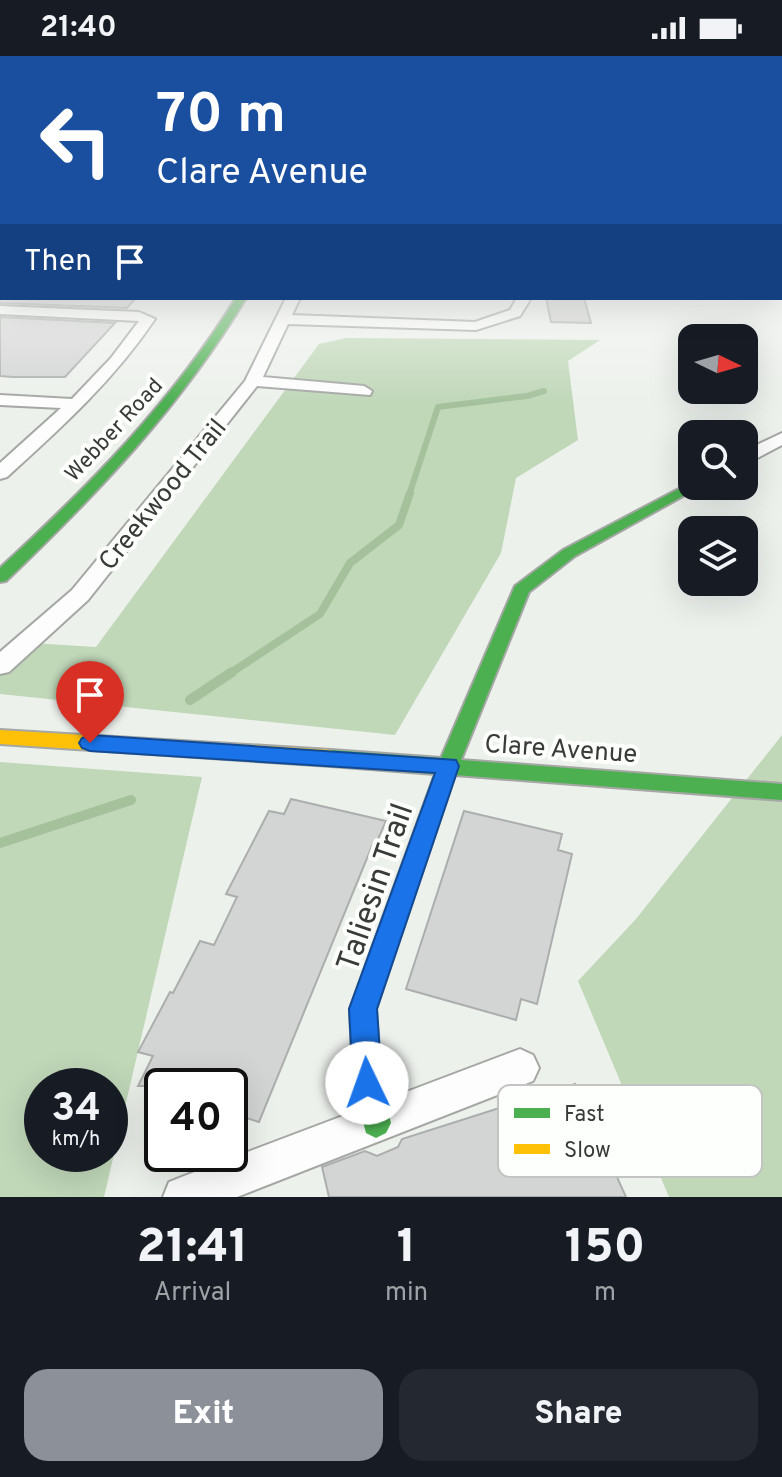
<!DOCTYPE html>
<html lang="en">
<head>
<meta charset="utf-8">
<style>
	:root { --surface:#171b24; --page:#242831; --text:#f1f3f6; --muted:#9ea1a6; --accent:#8c9099 }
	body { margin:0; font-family:Overpass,sans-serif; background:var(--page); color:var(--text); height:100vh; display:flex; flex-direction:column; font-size:30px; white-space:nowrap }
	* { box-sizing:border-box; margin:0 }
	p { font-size:26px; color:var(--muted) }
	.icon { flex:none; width:44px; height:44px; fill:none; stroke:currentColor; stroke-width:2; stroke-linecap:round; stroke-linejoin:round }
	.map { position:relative; height:1141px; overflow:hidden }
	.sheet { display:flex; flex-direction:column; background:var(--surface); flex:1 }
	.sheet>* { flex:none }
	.banner { position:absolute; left:0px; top:0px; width:782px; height:244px; box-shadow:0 8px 32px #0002; background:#1a4fa0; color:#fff; overflow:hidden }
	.needle { width:52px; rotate:95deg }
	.controls { position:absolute; left:678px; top:268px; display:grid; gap:16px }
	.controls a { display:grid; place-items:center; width:80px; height:80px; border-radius:16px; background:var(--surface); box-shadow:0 8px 32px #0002; font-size:40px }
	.speed { position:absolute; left:24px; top:1012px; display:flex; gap:16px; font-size:40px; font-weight:700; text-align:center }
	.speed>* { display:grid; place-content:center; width:104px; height:104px; border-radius:50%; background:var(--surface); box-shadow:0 8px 32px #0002; line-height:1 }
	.speed small { font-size:20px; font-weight:400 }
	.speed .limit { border:4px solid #111; border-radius:12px; background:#fff; color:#111 }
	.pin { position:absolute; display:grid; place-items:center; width:68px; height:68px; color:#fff; margin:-82px -34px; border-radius:50% 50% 50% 0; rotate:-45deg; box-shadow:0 0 8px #0007 }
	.pin .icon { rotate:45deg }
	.me { position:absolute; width:88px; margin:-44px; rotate:357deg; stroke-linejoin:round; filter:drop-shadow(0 0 6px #0008) }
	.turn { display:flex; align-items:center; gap:28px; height:168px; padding:0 24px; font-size:36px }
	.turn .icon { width:104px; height:104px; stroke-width:2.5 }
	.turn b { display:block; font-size:56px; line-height:68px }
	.then { display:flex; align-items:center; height:76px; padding:0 24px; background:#0003; gap:16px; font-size:30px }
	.eta { display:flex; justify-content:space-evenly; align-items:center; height:136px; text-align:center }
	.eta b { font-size:48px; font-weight:800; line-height:56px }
	.cta { display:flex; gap:16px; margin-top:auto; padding:16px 24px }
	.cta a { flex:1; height:92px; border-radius:24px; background:var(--accent); color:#fff; font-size:32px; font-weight:800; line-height:92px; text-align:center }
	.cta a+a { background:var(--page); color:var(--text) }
	.status { display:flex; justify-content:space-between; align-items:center; height:56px; padding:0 40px; background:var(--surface); direction:ltr }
	.status svg { height:22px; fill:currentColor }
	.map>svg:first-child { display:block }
</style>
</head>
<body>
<div class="status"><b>21:40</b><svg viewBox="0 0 49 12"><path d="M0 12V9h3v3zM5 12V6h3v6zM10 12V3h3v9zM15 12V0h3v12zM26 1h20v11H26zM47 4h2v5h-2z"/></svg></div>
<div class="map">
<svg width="782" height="1141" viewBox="0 0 782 1141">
	<rect width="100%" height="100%" fill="#edf1ec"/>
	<!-- forest -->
	<path fill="#c0d7b8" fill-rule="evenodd" d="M 346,282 L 600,284 L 568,305 L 578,384 L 516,422 L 501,497 L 395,679 L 0,638 L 0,618 L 31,587 L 96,591 L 319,288 Z
		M 782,679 L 782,1141 L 669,1141 L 578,925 L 636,863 Z
		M 0,706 L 202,721 L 104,1141 L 0,1141 ZM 42,1030 L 110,1030 L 110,1098 L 42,1098 Z"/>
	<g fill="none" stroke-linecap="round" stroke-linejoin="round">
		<!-- stream-far2 -->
		<path stroke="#a4c19c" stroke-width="6" d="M 409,439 L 438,351 L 527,340 L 544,335"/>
		<!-- stream-far1 -->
		<path stroke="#a4c19c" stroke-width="8" d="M 229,618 L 320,558 L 350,507 L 399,469 L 410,437"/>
		<!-- stream -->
		<path stroke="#a4c19c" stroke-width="10" d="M 190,644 L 232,616
			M 0,787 L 131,744"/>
	</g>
	<!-- building -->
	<path fill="#d3d4d4" stroke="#acaeae" stroke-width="2" d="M 0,242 L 136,242 L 127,252 L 0,247 Z
		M 546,242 L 584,242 L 591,267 L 551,266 Z
		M 0,261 L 115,267 L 65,321 L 13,321 L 0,320 Z
		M 291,743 L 386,765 L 375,790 L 372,790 L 259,1066 L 230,1057 L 230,1030 L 138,1030 L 153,1000 L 138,996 L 170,936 L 173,937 L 200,885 L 214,889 L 237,841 L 226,838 L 269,755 L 284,758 Z
		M 464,755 L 562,778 L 558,794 L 572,798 L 537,948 L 521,943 L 516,964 L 406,933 Z
		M 575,1028 L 626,1141 L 329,1141 L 322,1111 L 365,1095 L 377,1100 L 398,1091 L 402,1083 Z"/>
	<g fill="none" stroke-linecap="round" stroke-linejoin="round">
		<defs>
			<path id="street" d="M 780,229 L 782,229 L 782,241 L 780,241 Z
				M 286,242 L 300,242 L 292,259 L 475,266 L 510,254 L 517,242 L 531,242 L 520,260 L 476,274 L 288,268 L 263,321 L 364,330 L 372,335 L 370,339 L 257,330 L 88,544 L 9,616 L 0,618 L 0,596 L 72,534 L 245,325 Z
				M 0,250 L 139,256 L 155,263 C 114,324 61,372 7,421 L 0,423 L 0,407 L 61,352 L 0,349 L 0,339 L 72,343 L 111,302 L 139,265 L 0,258 Z
				M 782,377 L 782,389 L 744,409 L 744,395 Z
				M 520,993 L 533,999 L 539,1012 L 533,1025 L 237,1141 L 163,1141 L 169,1126 L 184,1120 Z"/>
			<path id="fast" d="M 236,242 L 246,242 C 181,350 97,438 6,525 L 0,526 L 0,512 C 89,430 172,346 236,242 Z
				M 692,426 L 692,430 L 701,430 L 575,500 L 529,536 L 461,704 L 782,728 L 782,744 L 455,719 L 376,953 L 381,1027 L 391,1067 L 386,1077 L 376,1082 L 366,1077 L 353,1027 L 350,953 L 435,718 L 331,710 L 324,707 L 320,702 L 324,697 L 331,694 L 441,702 L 515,530 L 563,494 Z"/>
			<path id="slow" d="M 0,674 L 331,694 L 338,697 L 342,702 L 338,707 L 331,710 L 0,688 Z"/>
		</defs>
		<!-- street casing -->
		<use href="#street" stroke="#a4a7a3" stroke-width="4"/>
		<!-- fast casing -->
		<use href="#fast" stroke="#a4a7a3" stroke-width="4"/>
		<!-- slow casing -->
		<use href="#slow" stroke="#a4a7a3" stroke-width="4"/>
		<!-- street -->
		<use href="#street" fill="#fcfdfc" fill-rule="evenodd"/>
		<!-- fast -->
		<use href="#fast" fill="#4caf50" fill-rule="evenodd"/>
		<!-- slow -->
		<use href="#slow" fill="#ffc107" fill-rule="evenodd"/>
	</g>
	<!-- sky -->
	<linearGradient id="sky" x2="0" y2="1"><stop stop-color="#8db9ca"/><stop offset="0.54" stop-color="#f7f9f6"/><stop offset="1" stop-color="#f7f9f6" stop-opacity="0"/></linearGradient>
	<rect width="782" height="348" fill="url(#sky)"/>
	<!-- route -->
	<path fill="#1a73e8" stroke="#114b97" stroke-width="2" d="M 90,679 L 456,704 L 459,710 L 377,953 L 382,1027 L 377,1038 L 367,1042 L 357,1038 L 353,1027 L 349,953 L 435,717 L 90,695 L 82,692 L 79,687 L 82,682 Z"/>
	<g text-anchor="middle" stroke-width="8" stroke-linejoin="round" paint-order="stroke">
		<!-- far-street labels -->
		<g font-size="22" fill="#383b37" stroke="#fcfffb">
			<text transform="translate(113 373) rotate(-47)" y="8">Webber Road</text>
		</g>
		<!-- street labels -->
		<g font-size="26" fill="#383b37" stroke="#fcfffb">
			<text transform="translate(162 438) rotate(-51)" y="9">Creekwood Trail</text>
			<text transform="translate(561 692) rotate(4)" y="9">Clare Avenue</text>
		</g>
		<!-- near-street labels -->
		<g font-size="32" fill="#383b37" stroke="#fcfffb">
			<text transform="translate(374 831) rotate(-71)" y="11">Taliesin Trail</text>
		</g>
	</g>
	<!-- legend -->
	<rect x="498" y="1029" width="264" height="92" rx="12" fill="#fcfffb" stroke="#c1c4c0" stroke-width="2"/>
	<rect x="514" y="1052" width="36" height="10" fill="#4caf50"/>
	<rect x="514" y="1088" width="36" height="10" fill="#ffc107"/>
	<g font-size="22" fill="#383b37">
		<text x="564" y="1065">Fast</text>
		<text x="564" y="1101">Slow</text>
	</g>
</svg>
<div class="controls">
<a><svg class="needle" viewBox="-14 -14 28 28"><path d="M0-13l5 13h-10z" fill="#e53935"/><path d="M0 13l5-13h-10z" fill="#9ea1a6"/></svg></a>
<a><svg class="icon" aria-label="search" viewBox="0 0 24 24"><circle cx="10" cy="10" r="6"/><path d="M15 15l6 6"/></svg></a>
<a><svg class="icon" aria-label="layers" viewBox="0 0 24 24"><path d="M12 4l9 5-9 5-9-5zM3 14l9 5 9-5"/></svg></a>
</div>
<div class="speed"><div>34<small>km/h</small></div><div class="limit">40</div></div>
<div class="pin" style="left:90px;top:687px;background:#d93025"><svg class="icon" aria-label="arrive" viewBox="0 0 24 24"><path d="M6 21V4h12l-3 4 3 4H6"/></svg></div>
<svg class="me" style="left:367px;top:1027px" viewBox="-20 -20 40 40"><circle r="19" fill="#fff"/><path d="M0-13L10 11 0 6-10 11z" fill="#1a73e8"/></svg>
<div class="banner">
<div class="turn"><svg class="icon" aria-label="left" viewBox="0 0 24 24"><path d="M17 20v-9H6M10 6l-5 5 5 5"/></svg><div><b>70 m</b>Clare Avenue</div></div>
<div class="then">Then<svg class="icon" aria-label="arrive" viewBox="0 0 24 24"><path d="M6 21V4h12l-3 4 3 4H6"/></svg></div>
</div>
</div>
<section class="sheet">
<div class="eta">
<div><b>21:41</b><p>Arrival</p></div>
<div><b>1</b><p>min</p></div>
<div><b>150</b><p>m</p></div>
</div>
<div class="cta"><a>Exit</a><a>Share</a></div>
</section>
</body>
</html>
